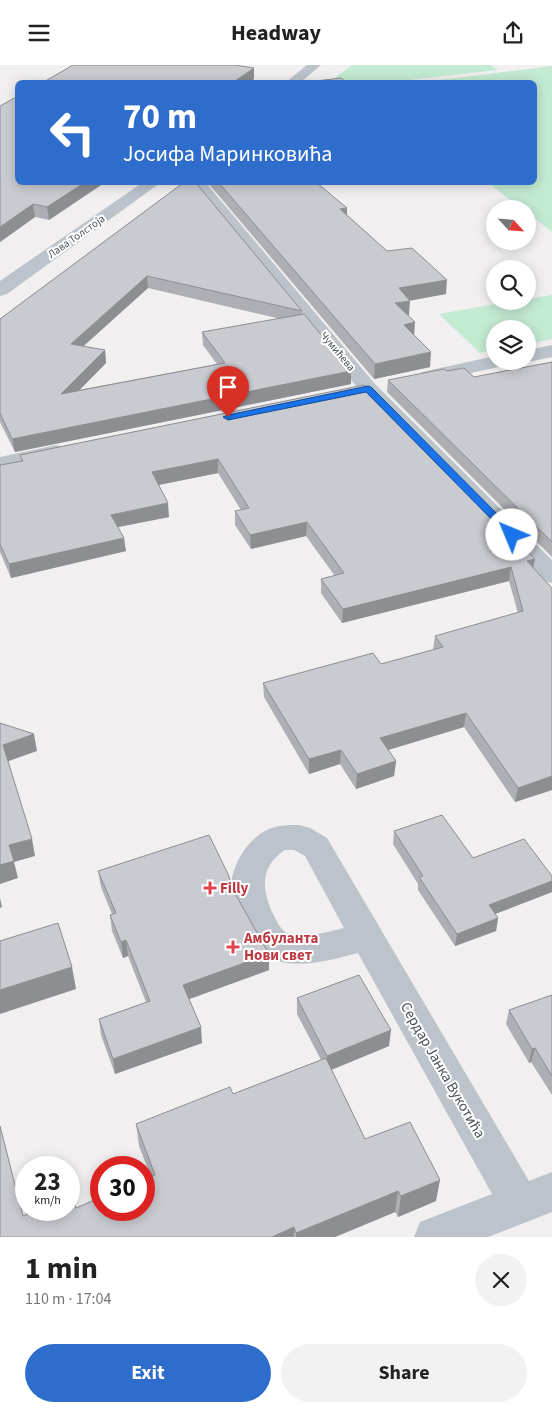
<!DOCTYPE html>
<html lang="en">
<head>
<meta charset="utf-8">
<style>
	:root { --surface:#fff; --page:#f2f2f2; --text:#222; --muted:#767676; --accent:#2e6dcc }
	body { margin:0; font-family:"Source Sans 3",sans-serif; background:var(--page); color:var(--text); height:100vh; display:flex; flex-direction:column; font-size:19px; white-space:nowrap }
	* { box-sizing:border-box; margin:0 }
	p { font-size:16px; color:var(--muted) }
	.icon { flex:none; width:28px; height:28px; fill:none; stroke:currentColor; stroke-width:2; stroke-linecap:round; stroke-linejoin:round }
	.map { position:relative; height:1172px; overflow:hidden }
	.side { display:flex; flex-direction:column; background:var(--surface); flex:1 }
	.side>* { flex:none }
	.guide { position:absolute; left:15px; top:15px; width:522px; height:105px; border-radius:8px; box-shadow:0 2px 12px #0003; background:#2e6dcc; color:#fff; overflow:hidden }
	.needle { width:32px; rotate:116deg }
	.controls { position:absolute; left:486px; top:135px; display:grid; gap:10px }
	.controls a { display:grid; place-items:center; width:50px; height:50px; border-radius:50%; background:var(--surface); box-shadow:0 2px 12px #0003; font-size:25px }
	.speed { position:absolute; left:15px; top:1091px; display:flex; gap:10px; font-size:25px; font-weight:700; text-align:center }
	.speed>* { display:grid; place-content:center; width:65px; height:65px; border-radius:50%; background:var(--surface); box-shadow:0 2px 12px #0003; line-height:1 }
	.speed small { font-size:12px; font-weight:400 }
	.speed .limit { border:8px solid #d22; background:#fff; color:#111 }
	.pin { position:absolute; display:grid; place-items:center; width:42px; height:42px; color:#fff; margin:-51px -21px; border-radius:50% 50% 50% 0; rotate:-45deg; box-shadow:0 0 5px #0007 }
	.pin .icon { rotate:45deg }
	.me { position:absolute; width:55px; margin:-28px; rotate:315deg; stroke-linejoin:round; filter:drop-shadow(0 0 4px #0008) }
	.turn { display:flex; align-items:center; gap:18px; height:105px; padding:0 25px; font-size:22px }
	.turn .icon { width:65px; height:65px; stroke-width:2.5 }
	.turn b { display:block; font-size:35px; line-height:42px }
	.round { display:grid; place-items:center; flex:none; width:52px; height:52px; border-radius:26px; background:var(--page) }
	.head { display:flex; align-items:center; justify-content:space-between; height:85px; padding:0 25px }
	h1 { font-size:30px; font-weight:700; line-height:38px }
	.cta { display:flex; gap:10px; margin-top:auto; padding:10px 25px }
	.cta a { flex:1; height:58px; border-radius:30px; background:var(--accent); color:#fff; font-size:20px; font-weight:700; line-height:58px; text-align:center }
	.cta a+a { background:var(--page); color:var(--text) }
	header { display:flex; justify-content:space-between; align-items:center; height:65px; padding:0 25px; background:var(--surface); font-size:22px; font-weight:700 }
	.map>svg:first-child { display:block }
</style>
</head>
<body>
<header><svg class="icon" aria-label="menu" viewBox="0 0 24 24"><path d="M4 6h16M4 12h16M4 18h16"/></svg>Headway<svg class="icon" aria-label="share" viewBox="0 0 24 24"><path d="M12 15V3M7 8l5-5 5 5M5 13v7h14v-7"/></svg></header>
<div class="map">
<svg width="552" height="1172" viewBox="0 0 552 1172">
	<rect width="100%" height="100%" fill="#f1efef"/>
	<!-- green -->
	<path fill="#c3ead3" d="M 352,0 L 490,0 L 498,5 L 391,17 L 328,18 Z
		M 552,1 L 552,167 L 528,148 L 528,144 L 522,144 L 488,118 L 535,118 L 535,18 L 422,17 Z
		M 552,230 L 552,274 L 528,279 L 528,264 L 495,264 L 495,285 L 480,288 L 439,249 L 513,236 L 528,236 L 528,234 Z"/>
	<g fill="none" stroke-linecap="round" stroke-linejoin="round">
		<!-- minor -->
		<path fill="#bcc3ca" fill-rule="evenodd" d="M 307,0 L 321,0 L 300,18 L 285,18 Z
			M 142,118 L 160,118 L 7,229 L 0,231 L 0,216 Z
			M 190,118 L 206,118 L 375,319 L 552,495 L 552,518 L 543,516 L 361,327 Z
			M 552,280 L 552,292 L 528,297 L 525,296 L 528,296 L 528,285 Z
			M 495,291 L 495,296 L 511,296 L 508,300 L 429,317 L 422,315 L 419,311 L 422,307 Z
			M 56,380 L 64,382 L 67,387 L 64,392 L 0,406 L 0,392 Z
			M 299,760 L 310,763 L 327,773 L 529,1116 L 552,1107 L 552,1147 L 488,1172 L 414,1172 L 420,1157 L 492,1129 L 358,888 C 331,895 295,906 268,892 C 256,885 252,874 246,862 C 242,853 235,843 232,834 C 226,809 245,774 269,764 C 278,760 289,760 299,760 ZM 285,785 L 294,785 L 305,791 L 344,863 C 328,867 303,874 287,868 C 281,865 278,858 275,853 C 262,827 258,803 285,785 Z"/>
	</g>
	<!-- wall -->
	<path fill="#adafb4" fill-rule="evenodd" d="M 0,41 L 104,118 L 49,155 L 35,152 L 0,177 Z
		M 183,118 L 302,246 L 302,250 L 351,319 L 15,387 L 0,357 L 0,254 ZM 148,223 L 281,254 L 202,267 L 203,280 L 217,299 L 79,325 L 106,298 L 105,285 L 84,281 Z
		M 208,118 L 317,118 L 347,150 L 387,186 L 446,229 L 409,235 L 409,250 L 408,250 L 414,270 L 430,302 L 374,314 Z
		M 552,297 L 552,492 L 387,327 L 388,315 L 474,312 Z
		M 364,320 L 533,502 L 552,725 L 515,737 L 464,662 L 388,685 L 396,696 L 394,711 L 356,724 L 340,699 L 309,709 L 264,632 L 263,618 L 381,599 L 433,585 L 435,571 L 518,548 L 509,516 L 342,558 L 321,528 L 321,514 L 335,511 L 306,471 L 251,484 L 235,460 L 235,446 L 241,445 L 218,408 L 159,420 L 169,452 L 118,462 L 126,486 L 11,513 L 0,487 L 0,400 L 21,396 L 20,390 Z
		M 394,766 L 473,793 L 552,811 L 552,827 L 495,849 L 498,853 L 496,866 L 455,881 L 418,825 L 418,819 L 393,779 Z
		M 98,806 L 233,825 L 269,889 L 269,905 L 189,934 L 202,978 L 115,1009 L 101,970 L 99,954 L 146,937 L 128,891 L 123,893 L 112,866 L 110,850 L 112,849 L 101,822 Z
		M 552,930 L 552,1030 L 531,997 L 529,998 L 506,959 L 509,945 Z
		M 297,933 L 389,981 L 331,1005 L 365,1074 L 436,1136 L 398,1152 L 395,1147 L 335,1172 L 0,1172 L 23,1151 L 76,1143 L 151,1112 L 139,1081 L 136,1059 L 233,1029 L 321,995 L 297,949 Z"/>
	<!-- shaded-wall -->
	<path fill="#8d8e92" d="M 254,3 L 254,14 L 249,18 L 232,18 Z
		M 84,118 L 104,118 L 49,155 L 47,142 Z
		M 33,139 L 35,152 L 0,177 L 0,162 Z
		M 347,143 L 347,156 L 340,144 Z
		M 147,211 L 148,223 L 72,291 L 71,279 Z
		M 447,215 L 446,229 L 398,238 L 399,223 Z
		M 410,236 L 409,250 L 394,253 L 395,238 Z
		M 415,257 L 414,272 L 404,260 Z
		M 105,285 L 106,298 L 63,342 L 61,329 Z
		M 431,287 L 430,302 L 374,314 L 375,299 Z
		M 351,306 L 351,319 L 15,387 L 12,374 Z
		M 218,394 L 218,408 L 153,421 L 152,407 Z
		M 168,438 L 169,452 L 113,463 L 111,450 Z
		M 307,457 L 306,471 L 251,484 L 250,470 Z
		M 124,473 L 126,486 L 11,513 L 9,499 Z
		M 535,494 L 532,508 L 527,496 Z
		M 511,502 L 509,516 L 342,558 L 343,544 Z
		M 466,648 L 464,662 L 378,688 L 380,673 Z
		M 34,669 L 37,686 L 6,697 L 3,680 Z
		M 341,685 L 340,699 L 309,709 L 309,694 Z
		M 396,696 L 394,711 L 356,724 L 357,709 Z
		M 552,711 L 552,725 L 515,737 L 518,723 Z
		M 32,774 L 35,791 L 14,797 L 18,813 L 0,819 L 0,800 L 9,780 Z
		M 552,816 L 552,827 L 487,852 L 489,840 Z
		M 0,833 L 2,842 L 0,843 Z
		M 498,853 L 496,866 L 455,881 L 457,869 Z
		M 126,875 L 128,891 L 123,893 L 121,877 Z
		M 269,889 L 269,905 L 184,936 L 183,920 Z
		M 72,902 L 76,924 L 0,949 L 0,925 Z
		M 201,962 L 202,978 L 115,1009 L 113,994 Z
		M 391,965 L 389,981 L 326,1007 L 327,991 Z
		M 535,983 L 531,997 L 529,998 L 532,984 Z
		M 440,1115 L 436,1136 L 398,1152 L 401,1131 Z
		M 398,1126 L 395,1147 L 335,1172 L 296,1172 L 296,1168 Z
		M 294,1162 L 294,1172 L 272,1172 Z"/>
	<!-- building -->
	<path fill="#c9cbd1" stroke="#8d8e92" d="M 73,0 L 235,0 L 254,3 L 232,18 L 42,18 Z
		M 341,13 L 347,18 L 299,18 Z
		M 18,31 L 18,118 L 84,118 L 47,142 L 33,139 L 0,162 L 0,41 Z
		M 183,118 L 196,118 L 302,246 L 147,211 L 71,279 L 105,285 L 61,329 L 225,298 L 202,267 L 304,249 L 351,306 L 12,374 L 0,348 L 0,254 Z
		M 219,118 L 317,118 L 347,143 L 340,144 L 387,186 L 412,183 L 447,215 L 399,223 L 410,236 L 395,238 L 415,257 L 404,260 L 431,287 L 375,299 Z
		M 552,297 L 552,477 L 388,315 L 444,304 L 447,306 L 464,303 L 474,312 Z
		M 364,320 L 535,494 L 527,496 L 552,523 L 552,711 L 518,723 L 466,648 L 380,673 L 396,696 L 357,709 L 341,685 L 309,694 L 263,618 L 373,588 L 381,599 L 443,582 L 435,571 L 523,546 L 511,502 L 343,544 L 321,514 L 344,508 L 307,457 L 250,470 L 235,446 L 249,443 L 218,394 L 152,407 L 168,438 L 111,450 L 124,473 L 9,499 L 0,479 L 0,400 L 23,396 L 20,390 Z
		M 0,658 L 34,669 L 3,680 L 32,774 L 9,780 L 14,796 L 0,800 Z
		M 442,750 L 473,793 L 524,774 L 552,811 L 552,816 L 489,840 L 498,853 L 457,869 L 419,812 L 423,811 L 394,766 Z
		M 209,770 L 228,809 L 233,825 L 269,889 L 183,920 L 201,962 L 113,994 L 99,954 L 150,936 L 126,875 L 121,877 L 110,850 L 116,848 L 98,806 Z
		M 58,858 L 72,902 L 0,925 L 0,876 Z
		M 359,910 L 391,965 L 327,991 L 297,933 Z
		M 552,930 L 552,1011 L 535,983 L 532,984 L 509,945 Z
		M 326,993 L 365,1074 L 410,1057 L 440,1115 L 401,1131 L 398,1126 L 296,1168 L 294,1162 L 272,1172 L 0,1172 L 0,1061 L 23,1151 L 37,1145 L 69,1145 L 69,1132 L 72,1131 L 76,1143 L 101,1132 L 101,1145 L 144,1145 L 144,1114 L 155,1110 L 136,1059 L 230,1022 L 233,1029 Z"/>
	<!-- route -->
	<path fill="#1a73e8" stroke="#114b97" d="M 368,321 L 371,322 L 516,468 L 516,472 L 509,472 L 366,327 L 228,355 L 223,352 L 228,350 Z"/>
	<!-- markers -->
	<g fill="#e0444e" stroke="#fff" stroke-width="2">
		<path d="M207.5 815.5h5v5h5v5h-5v5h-5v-5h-5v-5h5z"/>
		<path d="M230.5 874.5h5v5h5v5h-5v5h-5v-5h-5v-5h5z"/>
	</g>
	<g text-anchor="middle" stroke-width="4" stroke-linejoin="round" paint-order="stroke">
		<!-- far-street labels -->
		<g font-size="11" fill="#49515a" stroke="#fff">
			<text transform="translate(76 171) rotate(-35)" y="4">Лава Толстоја</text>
			<text transform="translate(338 286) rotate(50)" y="4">Чумићева</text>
		</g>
		<!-- near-health labels -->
		<g font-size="15" font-weight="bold" fill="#be3a42" stroke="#fff" text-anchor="start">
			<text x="220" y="828">Filly</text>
			<text x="244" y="878">Амбуланта<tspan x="244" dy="17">Нови свет</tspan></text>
		</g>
		<!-- near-street labels -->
		<g font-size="15" fill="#49515a" stroke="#fff">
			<text transform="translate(443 1005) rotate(60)" y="5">Сердар Јанка Вукотића</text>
		</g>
	</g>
</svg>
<div class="controls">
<a><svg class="needle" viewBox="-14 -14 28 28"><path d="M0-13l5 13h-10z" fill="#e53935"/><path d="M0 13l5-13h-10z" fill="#767676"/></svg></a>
<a><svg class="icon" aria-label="search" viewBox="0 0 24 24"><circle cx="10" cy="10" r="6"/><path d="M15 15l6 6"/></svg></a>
<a><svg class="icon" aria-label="layers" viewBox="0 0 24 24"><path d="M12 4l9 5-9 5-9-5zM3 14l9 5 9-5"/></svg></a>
</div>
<div class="speed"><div>23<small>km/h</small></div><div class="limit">30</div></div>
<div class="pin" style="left:228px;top:352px;background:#d93025"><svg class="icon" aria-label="arrive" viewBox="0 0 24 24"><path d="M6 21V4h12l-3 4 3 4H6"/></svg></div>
<svg class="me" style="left:512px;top:470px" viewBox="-20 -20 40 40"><circle r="19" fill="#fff"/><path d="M0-13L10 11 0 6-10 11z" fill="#1a73e8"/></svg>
<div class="guide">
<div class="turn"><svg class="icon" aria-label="left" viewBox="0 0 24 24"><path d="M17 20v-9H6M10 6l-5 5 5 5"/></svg><div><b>70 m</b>Јосифа Маринковића</div></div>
</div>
</div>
<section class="side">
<div class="head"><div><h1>1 min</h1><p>110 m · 17:04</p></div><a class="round"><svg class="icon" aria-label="close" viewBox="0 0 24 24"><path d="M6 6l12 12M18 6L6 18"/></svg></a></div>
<div class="cta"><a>Exit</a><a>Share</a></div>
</section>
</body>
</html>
